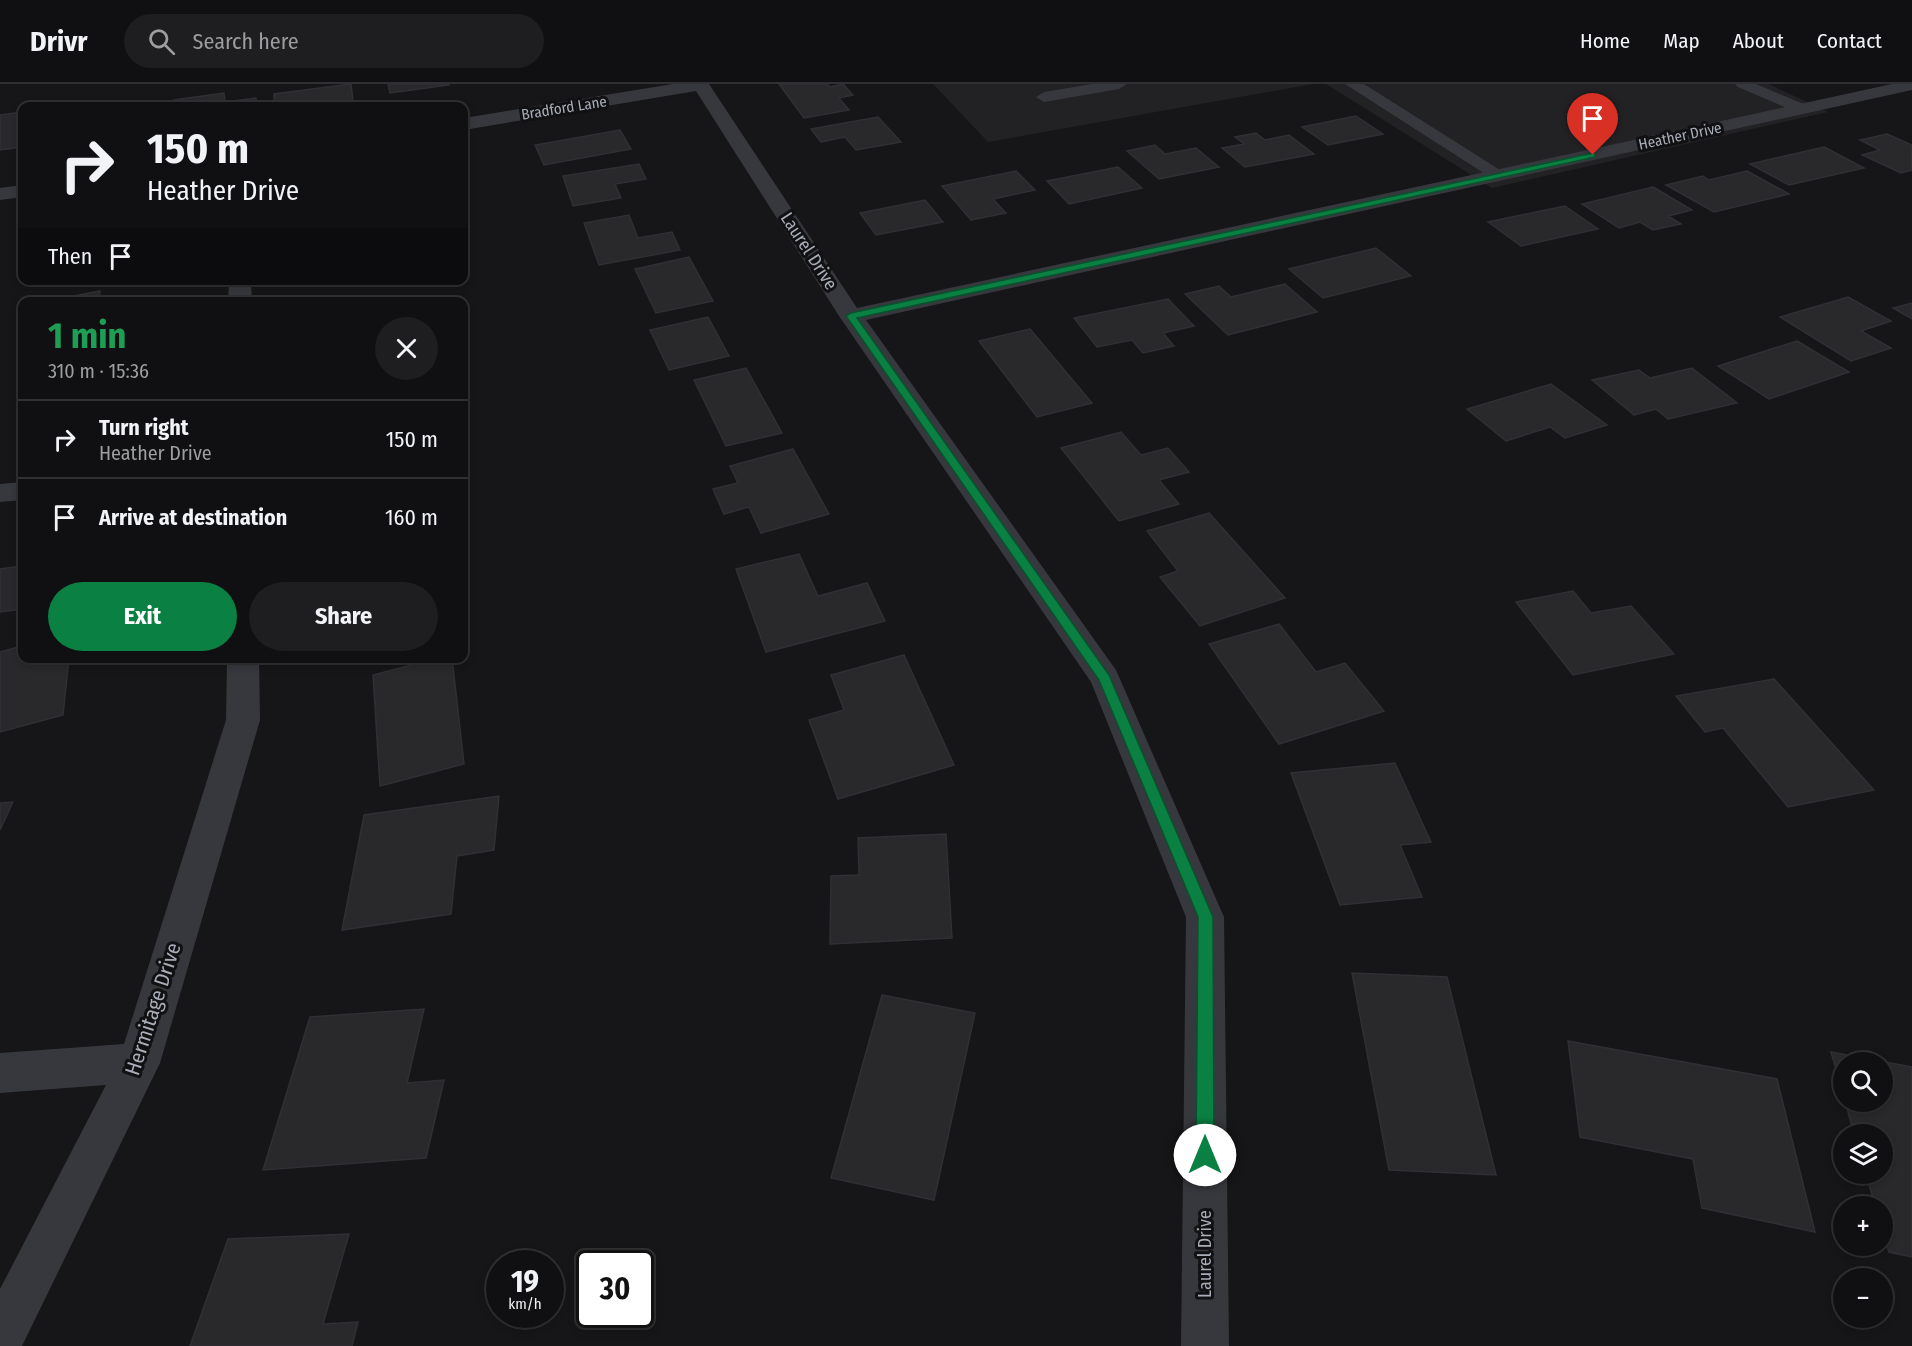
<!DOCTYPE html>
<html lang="en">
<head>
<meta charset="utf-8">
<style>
	:root { --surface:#101012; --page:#1e1e20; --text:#f1f3f6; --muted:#9c9d9f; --line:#303032; --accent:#0b8043 }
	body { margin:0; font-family:"Fira Sans Condensed",sans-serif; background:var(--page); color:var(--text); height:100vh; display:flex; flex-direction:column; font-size:22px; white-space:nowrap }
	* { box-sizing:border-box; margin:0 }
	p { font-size:20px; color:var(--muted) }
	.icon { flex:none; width:33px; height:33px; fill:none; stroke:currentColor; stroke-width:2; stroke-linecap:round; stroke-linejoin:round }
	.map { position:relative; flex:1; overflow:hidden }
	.details { position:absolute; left:18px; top:213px; width:450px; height:366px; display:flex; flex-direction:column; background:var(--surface); border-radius:12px; box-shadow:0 3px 9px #0003,0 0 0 2px var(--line) }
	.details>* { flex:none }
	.top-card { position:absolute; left:18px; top:18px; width:450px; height:183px; border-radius:12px; box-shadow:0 3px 9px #0003,0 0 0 2px var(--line); background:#101012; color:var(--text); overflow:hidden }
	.fabs { position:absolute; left:1833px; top:968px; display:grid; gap:12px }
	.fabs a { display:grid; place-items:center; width:60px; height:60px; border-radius:50%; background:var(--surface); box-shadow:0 3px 9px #0003,0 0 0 2px var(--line); font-size:30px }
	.speed { position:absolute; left:486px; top:1166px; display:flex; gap:12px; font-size:30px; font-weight:700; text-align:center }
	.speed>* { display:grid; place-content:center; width:78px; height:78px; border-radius:50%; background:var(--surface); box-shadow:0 3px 9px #0003,0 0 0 2px var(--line); line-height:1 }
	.speed small { font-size:15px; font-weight:400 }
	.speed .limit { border:3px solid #111; border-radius:9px; background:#fff; color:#111 }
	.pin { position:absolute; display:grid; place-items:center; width:51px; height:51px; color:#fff; margin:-62px -26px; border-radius:50% 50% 50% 0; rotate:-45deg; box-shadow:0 0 6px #0007 }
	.pin .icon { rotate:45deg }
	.me { position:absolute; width:66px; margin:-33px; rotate:0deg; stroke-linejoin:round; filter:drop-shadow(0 0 4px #0008) }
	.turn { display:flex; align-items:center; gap:21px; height:126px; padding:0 30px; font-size:27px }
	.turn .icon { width:78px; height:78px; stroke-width:2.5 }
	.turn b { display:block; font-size:42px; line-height:51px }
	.then { display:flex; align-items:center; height:57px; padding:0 30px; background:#0003; gap:12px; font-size:22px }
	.round { display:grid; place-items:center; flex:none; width:63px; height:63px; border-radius:32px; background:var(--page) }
	.head { display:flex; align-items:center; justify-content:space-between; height:102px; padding:0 30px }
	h1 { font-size:36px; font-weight:700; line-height:45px; color:#1e9e55 }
	.action { display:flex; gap:12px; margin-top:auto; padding:12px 30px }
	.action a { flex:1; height:69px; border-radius:36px; background:var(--accent); color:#fff; font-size:24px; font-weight:700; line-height:69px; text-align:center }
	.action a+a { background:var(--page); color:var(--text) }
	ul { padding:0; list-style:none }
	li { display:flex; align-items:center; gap:18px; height:78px; padding:0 30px; border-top:2px solid var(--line) }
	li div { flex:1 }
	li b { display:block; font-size:22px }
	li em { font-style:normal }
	header { display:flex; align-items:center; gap:36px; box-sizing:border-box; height:84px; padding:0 30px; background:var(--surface); border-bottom:2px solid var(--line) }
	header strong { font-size:28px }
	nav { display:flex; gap:33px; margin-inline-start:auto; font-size:21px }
	.search { width:420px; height:54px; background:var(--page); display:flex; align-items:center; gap:15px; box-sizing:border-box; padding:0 21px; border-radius:33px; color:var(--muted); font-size:22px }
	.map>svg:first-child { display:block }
</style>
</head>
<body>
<header>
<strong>Drivr</strong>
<div class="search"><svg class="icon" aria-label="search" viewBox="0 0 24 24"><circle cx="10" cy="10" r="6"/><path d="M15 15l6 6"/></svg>Search here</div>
<nav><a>Home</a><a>Map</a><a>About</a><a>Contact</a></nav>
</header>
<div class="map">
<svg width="1912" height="1262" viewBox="0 0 1912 1262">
	<rect width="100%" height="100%" fill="#161618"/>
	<!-- built -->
	<path fill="#222225" d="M 933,0 L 1313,0 L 988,58 Z
		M 1326,0 L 1769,0 L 1828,28 L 1492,104 Z"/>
	<!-- building -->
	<path fill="#29292c" stroke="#303034" stroke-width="1.5" d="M 351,0 L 353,16 L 309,22 L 274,22 L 274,10 Z
		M 388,0 L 448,0 L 449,1 L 390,9 Z
		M 779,0 L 827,0 L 830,3 L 843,0 L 853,11 L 839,14 L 849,26 L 804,34 Z
		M 224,9 L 225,18 L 256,14 L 257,22 L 174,22 L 174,16 Z
		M 22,28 L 22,63 L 0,66 L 0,31 Z
		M 1356,32 L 1383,50 L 1328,61 L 1302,43 Z
		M 878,33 L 901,58 L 856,66 L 845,53 L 821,58 L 811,45 Z
		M 620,46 L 631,65 L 544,81 L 535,61 Z
		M 1256,49 L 1265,56 L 1289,51 L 1314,70 L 1245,83 L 1222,64 L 1244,60 L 1235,53 Z
		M 1887,50 L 1912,61 L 1912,86 L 1901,89 L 1862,71 L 1880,66 L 1860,56 Z
		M 1155,61 L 1165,70 L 1196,64 L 1219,83 L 1159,95 L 1127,67 Z
		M 1824,63 L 1864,84 L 1789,101 L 1750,80 Z
		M 639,80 L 646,95 L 615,100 L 621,114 L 573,122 L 563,92 Z
		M 1118,83 L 1142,104 L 1069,120 L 1047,97 Z
		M 1016,87 L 1035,106 L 993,115 L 1006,129 L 971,136 L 942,102 Z
		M 1747,87 L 1789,110 L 1714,128 L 1666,101 L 1703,92 L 1709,96 Z
		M 1653,103 L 1692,126 L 1668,132 L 1681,140 L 1653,146 L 1640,138 L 1619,144 L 1582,120 Z
		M 925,116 L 943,138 L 876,151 L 860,129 Z
		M 1565,122 L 1598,145 L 1521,162 L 1488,138 Z
		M 629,131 L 638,154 L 672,148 L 680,166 L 599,181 L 584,139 Z
		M 1376,164 L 1411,192 L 1323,214 L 1289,185 Z
		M 689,173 L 713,217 L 656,229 L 635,185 Z
		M 1285,200 L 1317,228 L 1228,251 L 1185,210 L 1219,202 L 1231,213 Z
		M 100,207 L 99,218 L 42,218 Z
		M 1848,213 L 1891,237 L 1861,247 L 1891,264 L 1851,277 L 1780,233 Z
		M 1168,215 L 1194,242 L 1163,249 L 1174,262 L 1143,269 L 1132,256 L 1097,263 L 1074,234 Z
		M 1912,219 L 1912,235 L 1893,224 Z
		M 708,233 L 729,272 L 669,286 L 650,246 Z
		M 1030,245 L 1092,319 L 1037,333 L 979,257 Z
		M 1797,257 L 1849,288 L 1769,315 L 1718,282 Z
		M 746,284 L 782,349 L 726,362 L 694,296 Z
		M 1692,284 L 1737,319 L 1668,335 L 1656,325 L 1634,331 L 1592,296 L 1639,286 L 1650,294 Z
		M 1551,300 L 1607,341 L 1565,354 L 1550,343 L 1506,357 L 1467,325 Z
		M 1121,348 L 1141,371 L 1168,364 L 1189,388 L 1159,396 L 1179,420 L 1119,437 L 1061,364 Z
		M 793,365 L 829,430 L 761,449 L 749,423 L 724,430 L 713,405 L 738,399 L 730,382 Z
		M 1209,429 L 1285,514 L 1200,542 L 1160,493 L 1178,487 L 1147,447 Z
		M 799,470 L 818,512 L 867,499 L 885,537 L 766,568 L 736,485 Z
		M 22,482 L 22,525 L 0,528 L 0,485 Z
		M 1573,507 L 1591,529 L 1631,522 L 1674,570 L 1573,591 L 1516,518 Z
		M 1279,540 L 1316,588 L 1345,579 L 1384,627 L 1279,660 L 1209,560 Z
		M 22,562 L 22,574 L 69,574 L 63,631 L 0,648 L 0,568 Z
		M 904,571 L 954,681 L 838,715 L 809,636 L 844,626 L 831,591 Z
		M 438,574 L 452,574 L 464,680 L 380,702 L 373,591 Z
		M 1774,595 L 1874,706 L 1788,723 L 1723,644 L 1705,648 L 1676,612 Z
		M 1395,679 L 1431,758 L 1400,761 L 1422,813 L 1340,821 L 1291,689 Z
		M 499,712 L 494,766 L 457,772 L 451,830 L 342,846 L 364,731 Z
		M 13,718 L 0,746 L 0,719 Z
		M 946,750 L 952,854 L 830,860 L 831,792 L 859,791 L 858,754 Z
		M 1352,889 L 1447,893 L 1496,1091 L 1389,1086 Z
		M 882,911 L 975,929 L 934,1116 L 831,1094 Z
		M 424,925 L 407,999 L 444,996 L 426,1074 L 263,1086 L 310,933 Z
		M 1568,957 L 1777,995 L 1815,1148 L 1702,1124 L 1693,1075 L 1580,1053 Z
		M 1831,968 L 1912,983 L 1912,1173 L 1889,1168 L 1882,1147 L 1882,1122 L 1875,1122 L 1866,1089 L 1882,1089 L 1882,1050 L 1854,1050 L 1845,1017 L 1882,1017 L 1882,978 L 1844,978 L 1844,1013 Z
		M 349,1150 L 323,1240 L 358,1238 L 352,1262 L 190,1262 L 228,1155 Z"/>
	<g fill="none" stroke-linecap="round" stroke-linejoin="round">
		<!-- lane -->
		<path fill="#37383d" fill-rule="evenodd" d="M 1092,0 L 1127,0 L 1119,5 L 1044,18 L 1036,13 L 1044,8 Z
			M 1345,0 L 1364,0 L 1508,91 L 1505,95 L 1493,95 Z
			M 1735,0 L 1756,0 L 1808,22 L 1810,25 L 1802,30 L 1796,28 L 1738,3 Z"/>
		<!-- street -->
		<path fill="#37383d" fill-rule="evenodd" d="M 673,0 L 709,0 L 857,224 L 1892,0 L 1912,0 L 1912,6 L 866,236 L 1116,586 L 1224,833 L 1229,1262 L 1181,1262 L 1186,833 L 1091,598 L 839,232 L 696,7 L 464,46 L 464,34 Z
			M 22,101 L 22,113 L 0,116 L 0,104 Z
			M 229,196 L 251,196 L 252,218 L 228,218 Z
			M 22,398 L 22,416 L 0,418 L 0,400 Z
			M 227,574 L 259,574 L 260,636 L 160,979 L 22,1262 L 0,1262 L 0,1205 L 106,1001 L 0,1009 L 0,969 L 124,960 L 226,636 Z"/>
	</g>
	<!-- route -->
	<path fill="#0b8043" stroke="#07532c" stroke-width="1.5" d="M 1593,69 L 1595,69 L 1595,73 L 857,234 L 1109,591 L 1213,833 L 1214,1071 L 1212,1078 L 1205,1080 L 1199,1078 L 1196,1071 L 1198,833 L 1099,596 L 846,232 L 851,229 Z"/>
	<g text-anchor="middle" stroke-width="6" stroke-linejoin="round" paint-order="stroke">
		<!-- far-street labels -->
		<g font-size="15" fill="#a8adb8" stroke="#111113">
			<text transform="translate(564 24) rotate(-9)" y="5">Bradford Lane</text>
			<text transform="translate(1680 52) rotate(-12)" y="5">Heather Drive</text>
		</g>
		<!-- street labels -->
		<g font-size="18" fill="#a8adb8" stroke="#111113">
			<text transform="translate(809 167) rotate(57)" y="6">Laurel Drive</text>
			<text transform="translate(1205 1170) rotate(-90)" y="6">Laurel Drive</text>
		</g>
		<!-- near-street labels -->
		<g font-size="21" fill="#a8adb8" stroke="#111113">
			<text transform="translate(153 925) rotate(-72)" y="7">Hermitage Drive</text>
		</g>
	</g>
</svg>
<div class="fabs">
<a><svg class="icon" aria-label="search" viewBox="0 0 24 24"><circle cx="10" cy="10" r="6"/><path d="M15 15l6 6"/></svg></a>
<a><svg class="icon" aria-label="layers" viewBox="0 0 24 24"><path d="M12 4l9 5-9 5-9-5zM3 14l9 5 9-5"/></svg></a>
<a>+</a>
<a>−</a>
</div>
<div class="speed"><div>19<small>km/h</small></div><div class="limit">30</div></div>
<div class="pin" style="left:1593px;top:71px;background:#d93025"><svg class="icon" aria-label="arrive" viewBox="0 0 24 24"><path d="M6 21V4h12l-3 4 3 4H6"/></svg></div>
<svg class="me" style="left:1205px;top:1071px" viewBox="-20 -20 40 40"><circle r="19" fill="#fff"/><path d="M0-13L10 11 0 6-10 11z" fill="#0b8043"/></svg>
<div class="top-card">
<div class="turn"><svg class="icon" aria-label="right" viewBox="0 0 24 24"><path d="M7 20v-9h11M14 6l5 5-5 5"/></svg><div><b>150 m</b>Heather Drive</div></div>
<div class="then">Then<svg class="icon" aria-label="arrive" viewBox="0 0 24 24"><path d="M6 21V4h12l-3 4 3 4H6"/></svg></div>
</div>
<section class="details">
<div class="head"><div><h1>1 min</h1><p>310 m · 15:36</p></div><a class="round"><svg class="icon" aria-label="close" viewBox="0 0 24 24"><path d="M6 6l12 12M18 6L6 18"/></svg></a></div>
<ul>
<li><svg class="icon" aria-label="right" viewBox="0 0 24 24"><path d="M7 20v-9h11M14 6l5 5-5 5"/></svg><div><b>Turn right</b><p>Heather Drive</p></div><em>150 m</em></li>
<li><svg class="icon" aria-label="arrive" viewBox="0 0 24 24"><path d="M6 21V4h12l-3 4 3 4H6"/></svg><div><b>Arrive at destination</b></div><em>160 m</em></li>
</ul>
<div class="action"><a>Exit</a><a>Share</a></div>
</section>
</div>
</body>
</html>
